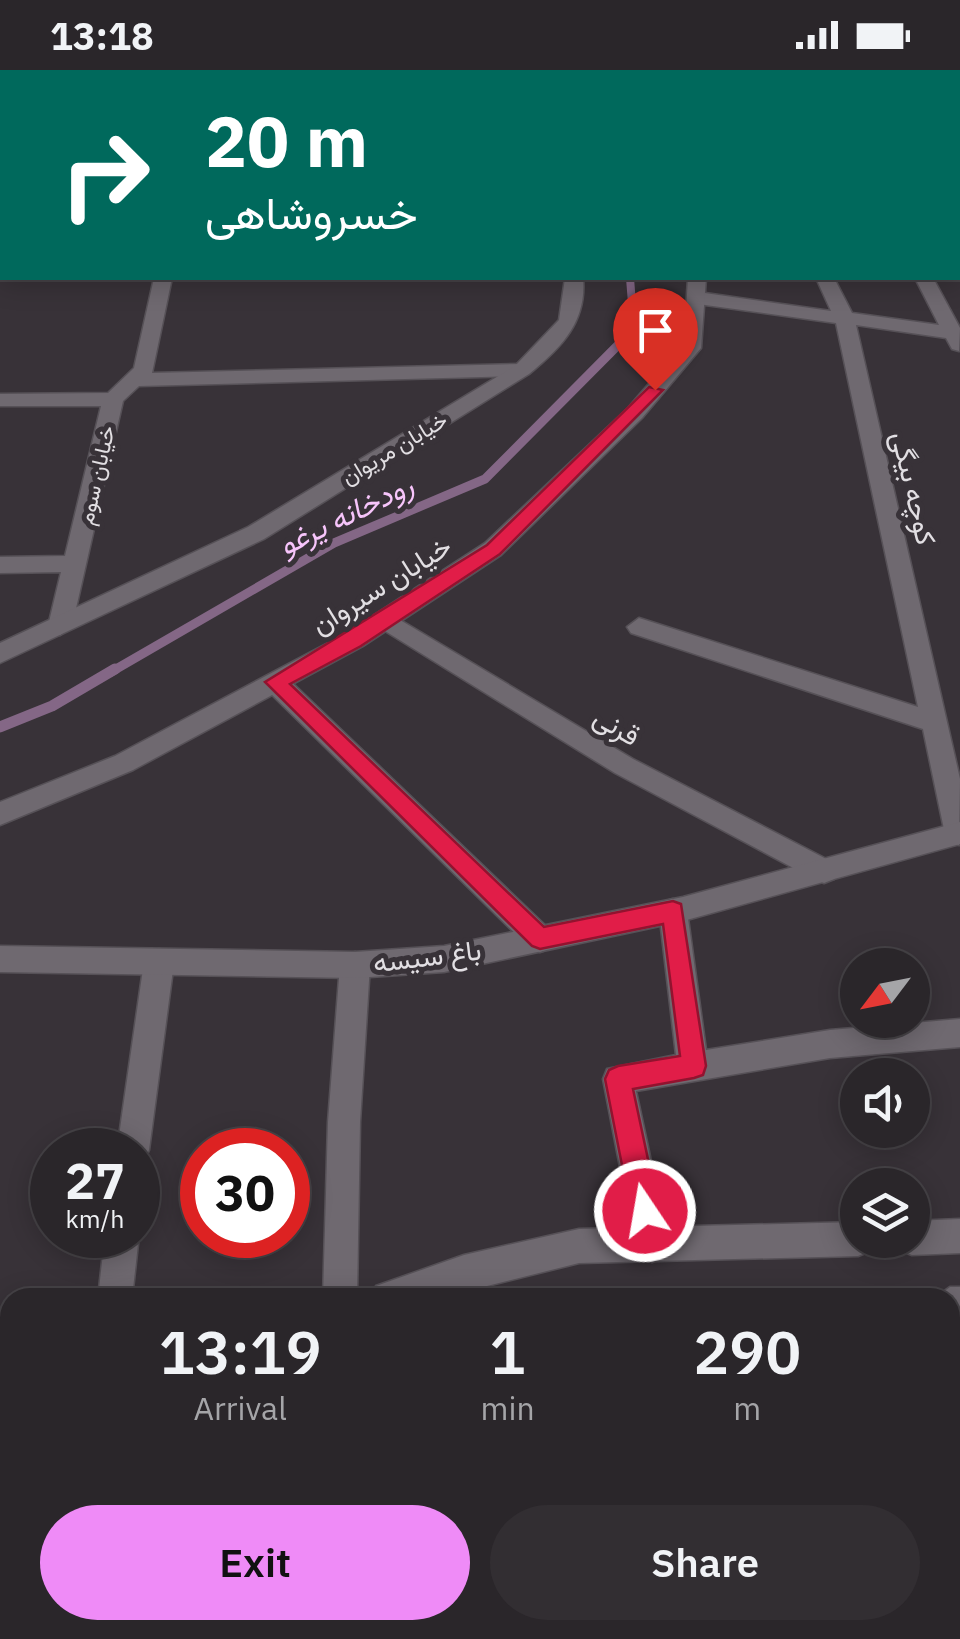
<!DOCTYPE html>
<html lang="en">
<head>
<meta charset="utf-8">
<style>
	:root { --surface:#2a262a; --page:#322e32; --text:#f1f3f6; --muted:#a5a5a8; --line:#464347; --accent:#ef8bf7 }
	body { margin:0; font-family:"IBM Plex Sans",Vazirmatn,sans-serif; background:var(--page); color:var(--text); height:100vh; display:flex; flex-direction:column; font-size:38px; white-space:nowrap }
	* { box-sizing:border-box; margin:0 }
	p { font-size:32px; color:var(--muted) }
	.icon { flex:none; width:55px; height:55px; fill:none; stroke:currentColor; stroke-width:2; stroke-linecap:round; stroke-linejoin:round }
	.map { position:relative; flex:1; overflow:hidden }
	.drawer { position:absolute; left:0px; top:1218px; width:960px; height:352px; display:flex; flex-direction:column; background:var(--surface); border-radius:30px 30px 0 0; box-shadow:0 5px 25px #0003,0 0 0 2px var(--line) }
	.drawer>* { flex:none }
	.hud { position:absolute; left:0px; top:0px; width:960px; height:210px; box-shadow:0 5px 25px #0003,0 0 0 2px var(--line); background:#00695c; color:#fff; overflow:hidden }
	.needle { width:65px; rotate:238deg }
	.tools { position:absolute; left:840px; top:878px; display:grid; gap:20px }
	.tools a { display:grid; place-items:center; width:90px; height:90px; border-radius:50%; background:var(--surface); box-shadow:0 5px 25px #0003,0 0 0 2px var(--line); font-size:50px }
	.speed { position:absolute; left:30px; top:1058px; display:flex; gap:20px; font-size:50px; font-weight:700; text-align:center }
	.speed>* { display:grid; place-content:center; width:130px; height:130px; border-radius:50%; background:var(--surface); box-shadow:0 5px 25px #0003,0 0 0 2px var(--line); line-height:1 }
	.speed small { font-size:25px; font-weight:400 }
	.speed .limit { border:15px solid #d22; background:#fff; color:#111 }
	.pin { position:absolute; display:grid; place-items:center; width:85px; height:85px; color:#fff; margin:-102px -42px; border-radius:50% 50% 50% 0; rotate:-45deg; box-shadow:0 0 10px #0007 }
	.pin .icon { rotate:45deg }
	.me { position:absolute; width:110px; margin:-55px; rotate:348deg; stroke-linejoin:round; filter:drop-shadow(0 0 8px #0008) }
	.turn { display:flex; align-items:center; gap:35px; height:210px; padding:0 40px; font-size:45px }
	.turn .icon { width:130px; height:130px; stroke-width:2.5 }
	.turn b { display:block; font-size:70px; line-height:85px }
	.eta { display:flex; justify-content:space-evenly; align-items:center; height:170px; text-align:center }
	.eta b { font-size:60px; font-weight:600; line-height:70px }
	.button { display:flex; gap:20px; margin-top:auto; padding:20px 40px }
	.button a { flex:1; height:115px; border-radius:60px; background:var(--accent); color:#111; font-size:40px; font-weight:600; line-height:115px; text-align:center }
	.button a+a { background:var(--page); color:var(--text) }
	.status { display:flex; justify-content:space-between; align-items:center; height:70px; padding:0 50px; background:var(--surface); direction:ltr }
	.status svg { height:28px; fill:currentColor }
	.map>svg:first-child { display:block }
</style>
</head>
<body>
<div class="status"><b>13:18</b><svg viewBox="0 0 49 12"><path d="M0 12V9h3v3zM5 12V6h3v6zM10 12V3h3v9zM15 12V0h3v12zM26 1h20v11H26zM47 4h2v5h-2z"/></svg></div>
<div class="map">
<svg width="960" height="1569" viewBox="0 0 960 1569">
	<rect width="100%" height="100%" fill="#383238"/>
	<!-- green -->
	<path fill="#584359" d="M 950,1399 L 960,1399 L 960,1569 L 642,1569 L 638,1560 L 950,1560 Z"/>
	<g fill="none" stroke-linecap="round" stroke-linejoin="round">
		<!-- stream-far2 -->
		<path stroke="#846786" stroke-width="8" d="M 627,266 L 634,259 L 630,208"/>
		<!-- stream-far1 -->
		<path stroke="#846786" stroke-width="9" d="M 111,602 L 334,473 L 485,409 L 630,263"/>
		<!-- stream -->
		<path stroke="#846786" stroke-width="11" d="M 0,657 L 52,636 L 115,599"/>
		<defs>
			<path id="minor" d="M 79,0 L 95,0 L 95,2 L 80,2 Z
				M 171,0 L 187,0 L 187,2 L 172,2 Z
				M 330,0 L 346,0 L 346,2 L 331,2 Z
				M 419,0 L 435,0 L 435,2 L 420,2 Z
				M 534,0 L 550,0 L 550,2 L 535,2 Z
				M 958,122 L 960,122 L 960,133 L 958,133 Z
				M 154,208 L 172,208 L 152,303 L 522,294 L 532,300 L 522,306 L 139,316 L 123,331 L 72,556 L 60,565 L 48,556 L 61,502 L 0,503 L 0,487 L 65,486 L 101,336 L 0,336 L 0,324 L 108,323 L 134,298 Z
				M 816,208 L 834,208 L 852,243 L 939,255 L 915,208 L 933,208 L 960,258 L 959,281 L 952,279 L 946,268 L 856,255 L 960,709 L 959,775 L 949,772 L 945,764 L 923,659 L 631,563 L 627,557 L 639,548 L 918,637 L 836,253 L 698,234 L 689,228 L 698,222 L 831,241 Z
				M 385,541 L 633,689 L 834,793 L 838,801 L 834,809 L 824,813 L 814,809 L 615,703 L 377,556 L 373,550 L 377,544 Z
				M 275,603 L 284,605 L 550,860 L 554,869 L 550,878 L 540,882 L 530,878 L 266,619 L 263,612 Z
				M 673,829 L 683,832 L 687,841 L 706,980 L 830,960 L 960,949 L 960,977 L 830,988 L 636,1021 L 669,1175 L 664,1187 L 652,1192 L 640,1187 L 635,1175 L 603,1009 L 607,999 L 676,985 L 659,841 L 663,832 Z
				M 159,879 L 169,883 L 174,892 L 149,1080 L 144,1091 L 138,1094 L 138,1080 L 117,1080 L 144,892 L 149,883 Z
				M 355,882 L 365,886 L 370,895 L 360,1052 L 357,1228 L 323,1228 L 328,1052 L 340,895 L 345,886 Z
				M 138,1162 L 139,1165 L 132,1228 L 98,1228 L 105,1165 Z
				M 610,1560 L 650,1560 L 653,1569 L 613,1569 Z"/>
			<path id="tertiary" d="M 565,208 L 583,208 C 587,252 561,278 529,304 L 264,469 L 0,593 L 0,573 L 248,457 L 515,296 L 559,250 Z
				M 688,208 L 706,208 L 701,278 L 642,348 L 501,485 L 363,576 L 133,700 L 0,755 L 0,732 L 115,686 L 345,564 L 485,473 L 628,338 L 684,273 Z
				M 960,752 L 960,774 L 683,851 L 444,902 L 355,908 L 0,902 L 0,876 L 355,882 L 444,876 L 683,827 Z"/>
			<path id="secondary" d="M 636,0 L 652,0 L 652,2 L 637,2 Z
				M 663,0 L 679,0 L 679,2 L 664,2 Z
				M 0,38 L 2,38 L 2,48 L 0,48 Z
				M 958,38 L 960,38 L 960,48 L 958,48 Z
				M 960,1149 L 960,1183 L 912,1185 L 900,1180 L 896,1170 L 912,1170 L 912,1151 Z
				M 858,1152 L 858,1170 L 874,1170 L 870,1181 L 858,1186 L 579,1193 L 439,1228 L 371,1228 L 376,1216 L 464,1185 L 579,1159 Z
				M 950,1217 L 960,1217 L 960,1251 L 950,1251 L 950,1228 L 935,1228 Z
				M 10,1374 L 10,1411 L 0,1416 L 0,1378 Z
				M 10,1459 L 10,1498 L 0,1502 L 0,1463 Z"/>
		</defs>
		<!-- minor casing -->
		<use href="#minor" stroke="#565157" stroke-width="3"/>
		<!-- tertiary casing -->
		<use href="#tertiary" stroke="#565157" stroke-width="3"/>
		<!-- secondary casing -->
		<use href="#secondary" stroke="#565157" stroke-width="3"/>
		<!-- minor -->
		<use href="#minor" fill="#6f6970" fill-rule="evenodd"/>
		<!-- tertiary -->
		<use href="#tertiary" fill="#6f6970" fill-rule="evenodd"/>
		<!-- secondary -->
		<use href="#secondary" fill="#6f6970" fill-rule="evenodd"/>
	</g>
	<!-- route -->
	<path fill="#e11d48" stroke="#92132f" stroke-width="2.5" d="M 649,317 L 663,320 L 500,484 L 361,576 L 290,614 L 544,857 L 673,831 L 681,834 L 706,996 L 703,1005 L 694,1008 L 633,1019 L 659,1141 L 655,1151 L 645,1155 L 635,1151 L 631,1141 L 605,1009 L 609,1000 L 618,996 L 680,986 L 663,854 L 540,879 L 532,876 L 265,612 L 487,475 Z"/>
	<g text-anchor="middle" stroke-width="10" stroke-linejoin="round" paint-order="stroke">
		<!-- far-street labels -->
		<g font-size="22" fill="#e2dfe3" stroke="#383238">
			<text transform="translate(394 378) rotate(-31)" y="8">خیابان مریوان</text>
			<text transform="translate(96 405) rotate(-77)" y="8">خیابان سوم</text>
		</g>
		<!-- street labels -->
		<g font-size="28" fill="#e2dfe3" stroke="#383238">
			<text transform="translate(914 418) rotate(77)" y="10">کوچه بیگی</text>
			<text transform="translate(381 515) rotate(-32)" y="10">خیابان سیروان</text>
			<text transform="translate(617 656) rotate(31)" y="10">قرنی</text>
			<text transform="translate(427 886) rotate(-7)" y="10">باغ سیسه</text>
		</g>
		<!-- water labels -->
		<g font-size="30" font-style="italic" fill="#f7c5fb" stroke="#383238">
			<text transform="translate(346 445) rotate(-26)" y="10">رودخانه یرغو</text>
		</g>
	</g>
</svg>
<div class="tools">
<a><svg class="needle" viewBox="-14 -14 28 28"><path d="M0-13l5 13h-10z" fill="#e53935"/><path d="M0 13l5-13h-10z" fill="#a5a5a8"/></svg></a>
<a><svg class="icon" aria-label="sound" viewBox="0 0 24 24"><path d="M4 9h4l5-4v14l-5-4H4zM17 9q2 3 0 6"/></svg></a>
<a><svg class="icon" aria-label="layers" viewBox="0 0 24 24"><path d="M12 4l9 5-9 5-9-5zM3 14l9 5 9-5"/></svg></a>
</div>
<div class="speed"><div>27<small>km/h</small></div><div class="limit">30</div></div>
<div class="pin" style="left:655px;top:320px;background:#d93025"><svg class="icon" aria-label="arrive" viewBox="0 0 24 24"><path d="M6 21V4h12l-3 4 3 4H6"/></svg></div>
<svg class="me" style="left:645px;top:1141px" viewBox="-20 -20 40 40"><circle r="17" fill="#e11d48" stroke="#fff" stroke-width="3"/><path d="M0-11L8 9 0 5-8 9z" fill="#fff"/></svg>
<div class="hud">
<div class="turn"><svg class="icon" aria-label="right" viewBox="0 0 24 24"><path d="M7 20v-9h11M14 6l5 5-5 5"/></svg><div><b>20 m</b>خسروشاهی</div></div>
</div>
<section class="drawer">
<div class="eta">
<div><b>13:19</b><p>Arrival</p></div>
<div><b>1</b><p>min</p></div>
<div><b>290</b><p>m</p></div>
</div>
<div class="button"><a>Exit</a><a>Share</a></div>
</section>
</div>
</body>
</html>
